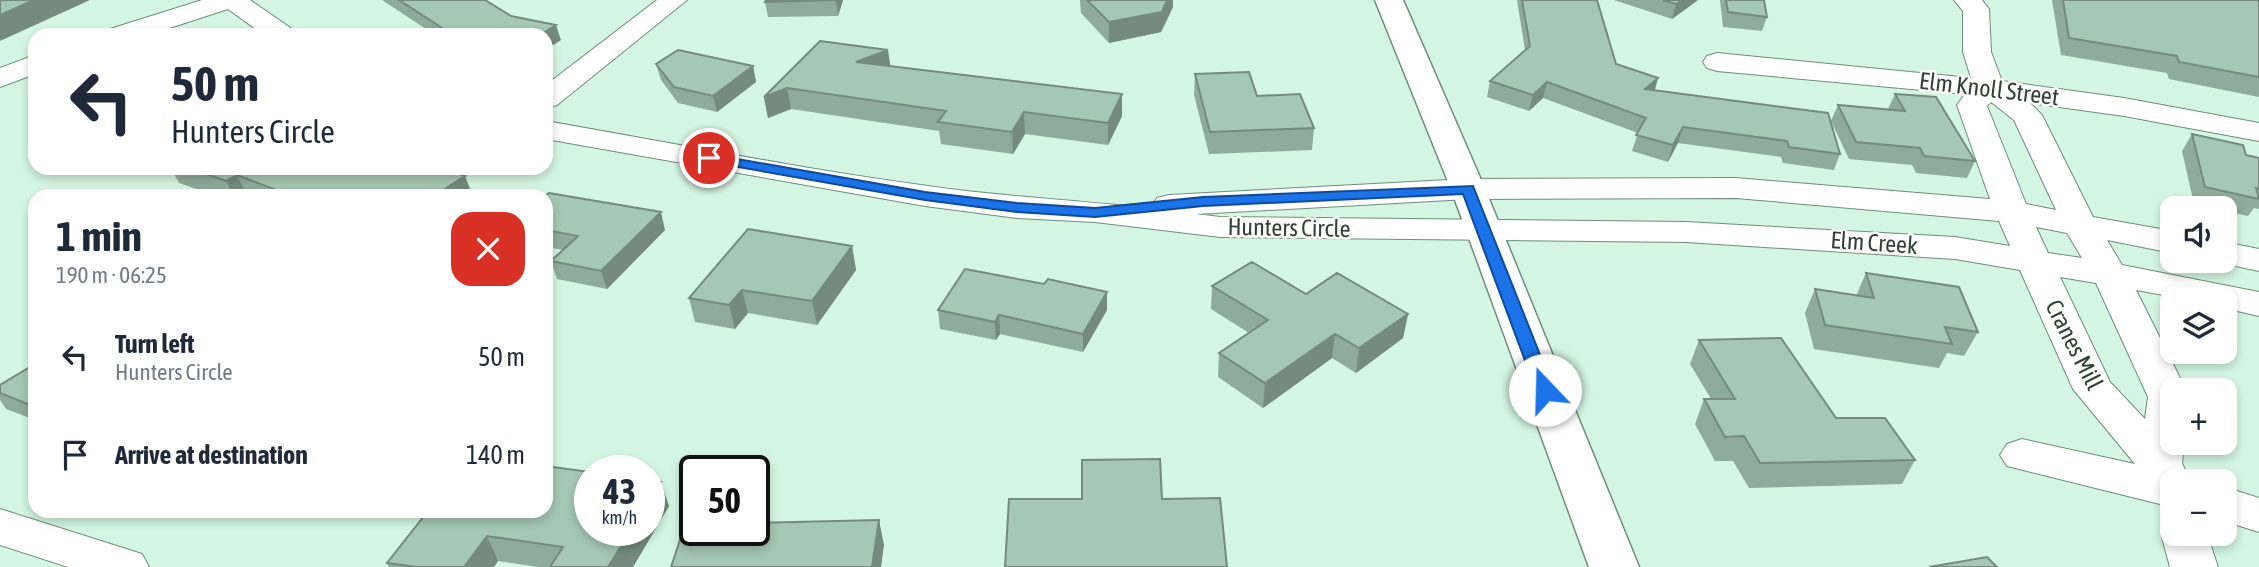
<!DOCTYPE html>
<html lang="en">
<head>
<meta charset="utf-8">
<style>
	:root { --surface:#fff; --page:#f2f2f3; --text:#1f2937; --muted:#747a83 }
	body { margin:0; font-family:"Asap Condensed",sans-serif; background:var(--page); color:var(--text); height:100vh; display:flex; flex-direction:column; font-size:26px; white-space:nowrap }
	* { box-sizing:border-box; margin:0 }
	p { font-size:23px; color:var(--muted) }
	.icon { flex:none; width:38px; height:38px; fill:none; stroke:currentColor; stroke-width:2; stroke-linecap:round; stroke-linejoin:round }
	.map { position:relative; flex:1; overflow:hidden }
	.drawer { position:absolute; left:28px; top:189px; width:525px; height:329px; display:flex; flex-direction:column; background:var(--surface); border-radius:21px; box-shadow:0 4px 10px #0003 }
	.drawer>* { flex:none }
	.top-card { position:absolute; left:28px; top:28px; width:525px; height:147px; border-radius:21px; box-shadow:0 4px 10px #0003; background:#fff; color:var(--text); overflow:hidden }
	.buttons { position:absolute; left:2160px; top:196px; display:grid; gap:14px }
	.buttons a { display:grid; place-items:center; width:77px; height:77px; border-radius:14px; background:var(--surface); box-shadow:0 4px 10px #0003; font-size:35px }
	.speed { position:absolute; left:574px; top:455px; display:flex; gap:14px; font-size:35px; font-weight:700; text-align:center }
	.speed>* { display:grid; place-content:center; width:91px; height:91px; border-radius:50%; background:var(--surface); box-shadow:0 4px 10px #0003; line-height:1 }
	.speed small { font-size:18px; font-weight:400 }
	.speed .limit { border:4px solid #111; border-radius:10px; background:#fff; color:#111 }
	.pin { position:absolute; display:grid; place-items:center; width:60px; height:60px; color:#fff; margin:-30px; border:4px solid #fff; border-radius:50%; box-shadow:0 2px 7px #0007 }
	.me { position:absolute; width:77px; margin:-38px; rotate:339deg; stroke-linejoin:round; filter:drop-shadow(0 0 5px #0008) }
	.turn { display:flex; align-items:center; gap:24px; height:147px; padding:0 28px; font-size:32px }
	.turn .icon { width:91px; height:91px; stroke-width:2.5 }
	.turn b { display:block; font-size:49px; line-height:60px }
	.round { display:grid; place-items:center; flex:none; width:74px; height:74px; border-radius:21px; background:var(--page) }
	.overview { display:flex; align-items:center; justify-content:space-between; height:119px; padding:0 28px }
	h1 { font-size:42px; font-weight:700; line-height:52px }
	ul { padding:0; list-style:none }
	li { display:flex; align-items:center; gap:21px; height:98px; padding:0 28px }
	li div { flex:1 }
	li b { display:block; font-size:26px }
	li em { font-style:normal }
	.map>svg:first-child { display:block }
</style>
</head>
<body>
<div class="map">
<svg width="2259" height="567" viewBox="0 0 2259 567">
	<rect width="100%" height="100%" fill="#d4f6e2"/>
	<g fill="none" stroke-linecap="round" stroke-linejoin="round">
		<defs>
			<path id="minor" d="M 202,0 L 250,0 L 292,29 L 296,35 L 264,35 L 228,9 L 148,35 L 106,35 L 110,29 Z
				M 657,0 L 687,0 L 557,105 L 546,108 L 546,85 Z
				M 1954,0 L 1982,0 L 1989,9 L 1991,52 L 2002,81 L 2124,98 L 2259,123 L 2259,141 L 2124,116 L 2030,103 L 2042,115 L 2093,217 L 2172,231 L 2172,253 L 2107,240 L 2122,265 L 2259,292 L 2259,316 L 2224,308 L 2224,299 L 2185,299 L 2136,290 L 2186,390 L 2172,390 L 2172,443 L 2184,443 L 2182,463 L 2190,481 L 2172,481 L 2172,507 L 2007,466 L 2000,455 L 2007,444 L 2022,439 L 2135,464 L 2073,389 L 2020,270 L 1955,259 L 1686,242 L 1220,237 L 1095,222 L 1017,218 L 925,206 L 546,139 L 546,121 C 673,143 800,169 928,186 C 1003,197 1079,200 1155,209 L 1152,205 L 1157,198 L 1169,195 L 1468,179 L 1736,178 L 1990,199 L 1957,105 L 1965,94 L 1717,71 L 1707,68 L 1703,62 L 1707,56 L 1717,53 L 1971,78 L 1963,52 L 1963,11 ZM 1991,102 L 2014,120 L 2056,210 L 2026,204 L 1987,106 ZM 1736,198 L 1999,221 L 2010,246 L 1955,237 L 1686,222 L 1220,217 L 1196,214 L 1468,199 ZM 2036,227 L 2067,233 L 2082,258 L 2048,253 ZM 2060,277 L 2096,283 L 2148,397 L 2145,419 L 2110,382 Z
				M 35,55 L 35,74 L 0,87 L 0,68 Z
				M 2224,242 L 2259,249 L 2259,271 L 2212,261 L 2224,261 Z
				M 2224,487 L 2259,498 L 2259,532 L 2224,521 Z
				M 0,509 L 142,554 L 149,567 L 68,567 L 0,545 Z
				M 2172,520 L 2172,534 L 2207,534 L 2218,567 L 2170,567 L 2161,534 L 2168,521 Z"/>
			<path id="secondary" d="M 1375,0 L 1403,0 L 1485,189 L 1639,567 L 1589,567 L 1451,189 Z"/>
		</defs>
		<!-- minor casing -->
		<use href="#minor" stroke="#6e8d7c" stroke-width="2"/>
		<!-- secondary casing -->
		<use href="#secondary" stroke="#6e8d7c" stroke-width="3"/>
		<!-- minor -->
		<use href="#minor" fill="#fff" fill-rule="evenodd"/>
		<!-- secondary -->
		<use href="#secondary" fill="#fff" fill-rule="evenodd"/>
	</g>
	<!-- wall -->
	<path fill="#8fab9b" d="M 382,0 L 485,0 L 511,16 L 561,40 L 546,35 L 435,35 Z
		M 766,0 L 843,0 L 838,16 L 768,17 L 765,2 Z
		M 1080,0 L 1173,0 L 1173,7 L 1161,32 L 1109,43 L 1081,13 Z
		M 1517,0 L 1597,0 L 1616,64 L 1658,78 L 1654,90 L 1840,154 L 1834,170 L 1783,163 L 1781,157 L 1678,143 L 1668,162 L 1632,151 L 1638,133 L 1543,98 L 1529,111 L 1487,97 L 1490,81 L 1525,50 Z
		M 1614,0 L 1698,0 L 1672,19 Z
		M 1720,0 L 1764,0 L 1767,17 L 1762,31 L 1723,27 Z
		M 2052,0 L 2259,0 L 2259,97 L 2169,79 L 2167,73 L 2061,55 Z
		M 820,41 L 890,66 L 1122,116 L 1108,145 L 1025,134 L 1013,154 L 941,144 L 939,131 L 791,109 L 768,118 L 764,97 Z
		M 656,64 L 753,66 L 756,82 L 717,112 L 678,103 L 661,80 Z
		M 1195,74 L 1257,96 L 1314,128 L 1312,150 L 1209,154 L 1194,95 Z
		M 1895,94 L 1975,161 L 1967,178 L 1916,173 L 1912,165 L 1849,159 L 1831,121 L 1838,105 L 1888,109 Z
		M 2192,134 L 2246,155 L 2259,158 L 2259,209 L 2254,208 L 2248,216 L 2224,211 L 2224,208 L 2212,208 L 2194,204 L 2182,151 Z
		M 171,168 L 441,168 L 473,196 L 217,196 L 179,183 Z
		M 546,196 L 665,230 L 607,289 L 557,279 L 551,261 L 563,250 L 546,247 Z
		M 852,246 L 856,270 L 817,325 L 748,313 L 735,329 L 695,322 L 689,298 Z
		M 1866,273 L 1978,332 L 1964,356 L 1947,353 L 1939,368 L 1814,349 L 1805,313 L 1815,289 L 1856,296 Z
		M 1044,284 L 1107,292 L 1107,310 L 1083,352 L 1000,334 L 996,340 L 940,329 L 938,310 Z
		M 1212,286 L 1306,294 L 1408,314 L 1403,338 L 1356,373 L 1332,358 L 1263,408 L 1218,377 L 1219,353 L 1249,333 L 1211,309 Z
		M 1699,340 L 1836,418 L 1915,460 L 1902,484 L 1749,488 L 1733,461 L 1715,461 L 1695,424 L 1704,399 L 1711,399 L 1690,364 Z
		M 35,364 L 35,420 L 6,409 L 0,400 L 0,385 Z
		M 552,467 L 669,506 L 633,567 L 538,567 L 498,561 L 494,567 L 389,567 L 387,563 Z"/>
	<!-- shaded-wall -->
	<path fill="#748b7e" d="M 34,0 L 90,0 L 0,41 L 0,15 Z
		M 836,0 L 843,0 L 838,16 L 836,1 Z
		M 1167,0 L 1173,0 L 1173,7 L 1161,32 L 1109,43 L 1109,22 Z
		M 1682,0 L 1698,0 L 1672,19 L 1676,4 Z
		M 556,25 L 561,40 L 546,50 L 546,35 L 540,35 Z
		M 888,50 L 891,71 L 856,62 Z
		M 753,66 L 756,82 L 717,112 L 713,96 Z
		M 1658,78 L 1654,93 L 1645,89 Z
		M 1547,82 L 1543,98 L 1529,111 L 1533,95 Z
		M 787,88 L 791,109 L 768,118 L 764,97 Z
		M 1122,94 L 1122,116 L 1108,145 L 1108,123 Z
		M 1024,112 L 1025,134 L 1013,154 L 1012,132 Z
		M 1683,127 L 1678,143 L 1668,162 L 1673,145 Z
		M 237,175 L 247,196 L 234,196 L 226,181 Z
		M 465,176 L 473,196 L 433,196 Z
		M 661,212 L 665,230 L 607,289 L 601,271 Z
		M 852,246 L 856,270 L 817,325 L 812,301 Z
		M 742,290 L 748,313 L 735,329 L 729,305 Z
		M 1107,292 L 1107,310 L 1083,352 L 1083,334 Z
		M 1408,314 L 1403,338 L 1356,373 L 1359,348 Z
		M 999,315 L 1000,334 L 996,340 L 995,322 Z
		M 1335,334 L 1332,358 L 1263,408 L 1265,383 Z
		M 546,453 L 556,478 L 546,487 Z
		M 661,482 L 669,506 L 633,567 L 608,567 L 631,530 L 649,530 L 649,501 Z
		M 879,520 L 884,545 L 881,567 L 872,567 Z
		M 487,536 L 498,561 L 494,567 L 464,567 Z"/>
	<!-- building -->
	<path fill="#a6c7b4" stroke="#748b7e" stroke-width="2" d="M 0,0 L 34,0 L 0,15 Z
		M 399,0 L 485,0 L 511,16 L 556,25 L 540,35 L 453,35 Z
		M 766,0 L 836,0 L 765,2 Z
		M 1087,0 L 1167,0 L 1162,12 L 1109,22 Z
		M 1522,0 L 1597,0 L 1616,64 L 1658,78 L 1645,89 L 1828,113 L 1840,154 L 1789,147 L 1787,141 L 1683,127 L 1673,145 L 1636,135 L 1646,118 L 1547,82 L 1533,95 L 1490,81 L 1530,46 Z
		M 1663,0 L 1682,0 L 1676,4 Z
		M 1726,0 L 1764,0 L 1767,17 L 1728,12 Z
		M 2063,0 L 2259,0 L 2259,77 L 2179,62 L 2177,56 L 2069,38 Z
		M 820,41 L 888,50 L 856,62 L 1122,94 L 1108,123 L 1024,112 L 1012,132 L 938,122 L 946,111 L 787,88 L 764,97 Z
		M 678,50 L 753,66 L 713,96 L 674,87 L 656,64 Z
		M 1249,72 L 1257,96 L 1300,94 L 1314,128 L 1210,132 L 1195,74 Z
		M 1895,94 L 1936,97 L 1975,161 L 1924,156 L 1920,148 L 1856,142 L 1838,105 L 1905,111 Z
		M 2192,134 L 2243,145 L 2246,155 L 2259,158 L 2259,189 L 2256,188 L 2259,199 L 2205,187 Z
		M 189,168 L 441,168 L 465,176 L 433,196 L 292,196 L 237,175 L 226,181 Z
		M 549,193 L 661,212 L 601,271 L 551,261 L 578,236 L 546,230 L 545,196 Z
		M 748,229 L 852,246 L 812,301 L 742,290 L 729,305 L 689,298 Z
		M 1252,262 L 1306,294 L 1337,273 L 1408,314 L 1359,348 L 1335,334 L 1265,383 L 1219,353 L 1268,320 L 1212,286 Z
		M 965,269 L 1044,284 L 1048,279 L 1107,292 L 1083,334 L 999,315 L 995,322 L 938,310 Z
		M 1866,273 L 1959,287 L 1978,332 L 1945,327 L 1952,344 L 1825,325 L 1815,289 L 1874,298 Z
		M 1781,338 L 1836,418 L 1885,418 L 1915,460 L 1760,463 L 1744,436 L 1725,437 L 1704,399 L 1735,399 L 1699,340 Z
		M 35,364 L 35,407 L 0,393 L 0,385 Z
		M 1160,459 L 1162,499 L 1220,498 L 1227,567 L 1005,567 L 1009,499 L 1082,499 L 1082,460 Z
		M 546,466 L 590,472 L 590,530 L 631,530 L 608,567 L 550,567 L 563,547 L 487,536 L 464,567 L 417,567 L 387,563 L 428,511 L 546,511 Z
		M 649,480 L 661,482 L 649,501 Z
		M 879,520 L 872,567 L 671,567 L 685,525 L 695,524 L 695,530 L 754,530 L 754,523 Z
		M 1987,557 L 1997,567 L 1929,567 Z"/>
	<!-- route -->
	<path fill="#1a73e8" stroke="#114b97" stroke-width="2" d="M 709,154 L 925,192 L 1017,203 L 1095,208 L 1203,197 L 1473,186 L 1554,390 L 1545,396 L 1536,390 L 1463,194 L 1203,206 L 1095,217 L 1017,212 L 925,200 L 704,161 L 704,155 Z"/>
	<g text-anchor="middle" stroke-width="5" stroke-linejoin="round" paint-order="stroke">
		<!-- street labels -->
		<g font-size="24" fill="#323f37" stroke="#fff">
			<text transform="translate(1989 89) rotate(7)" y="8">Elm Knoll Street</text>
			<text transform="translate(1289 228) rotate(1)" y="8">Hunters Circle</text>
			<text transform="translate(1874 243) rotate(4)" y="8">Elm Creek</text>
			<text transform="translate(2074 345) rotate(63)" y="8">Cranes Mill</text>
		</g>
	</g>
</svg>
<div class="buttons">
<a><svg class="icon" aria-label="sound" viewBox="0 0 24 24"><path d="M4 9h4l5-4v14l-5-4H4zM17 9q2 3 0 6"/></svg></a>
<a><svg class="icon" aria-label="layers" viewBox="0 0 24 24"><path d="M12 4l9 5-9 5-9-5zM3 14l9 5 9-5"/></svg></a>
<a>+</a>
<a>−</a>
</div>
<div class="speed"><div>43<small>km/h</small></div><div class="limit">50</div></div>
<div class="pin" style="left:709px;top:158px;background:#d93025"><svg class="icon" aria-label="arrive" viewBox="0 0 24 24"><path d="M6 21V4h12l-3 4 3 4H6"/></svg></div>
<svg class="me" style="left:1545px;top:390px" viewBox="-20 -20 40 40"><circle r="19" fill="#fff"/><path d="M0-13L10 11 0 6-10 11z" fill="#1a73e8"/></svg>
<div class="top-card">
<div class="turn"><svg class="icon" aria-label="left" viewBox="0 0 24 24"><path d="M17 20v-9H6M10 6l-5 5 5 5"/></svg><div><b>50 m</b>Hunters Circle</div></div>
</div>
<section class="drawer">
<div class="overview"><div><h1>1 min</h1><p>190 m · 06:25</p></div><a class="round" style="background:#d93025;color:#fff"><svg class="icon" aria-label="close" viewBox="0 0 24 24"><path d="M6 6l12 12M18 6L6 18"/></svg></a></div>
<ul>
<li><svg class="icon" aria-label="left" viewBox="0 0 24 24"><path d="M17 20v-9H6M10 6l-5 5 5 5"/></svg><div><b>Turn left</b><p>Hunters Circle</p></div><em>50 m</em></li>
<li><svg class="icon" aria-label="arrive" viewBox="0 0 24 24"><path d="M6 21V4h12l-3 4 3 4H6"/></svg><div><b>Arrive at destination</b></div><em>140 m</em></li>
</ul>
</section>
</div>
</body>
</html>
